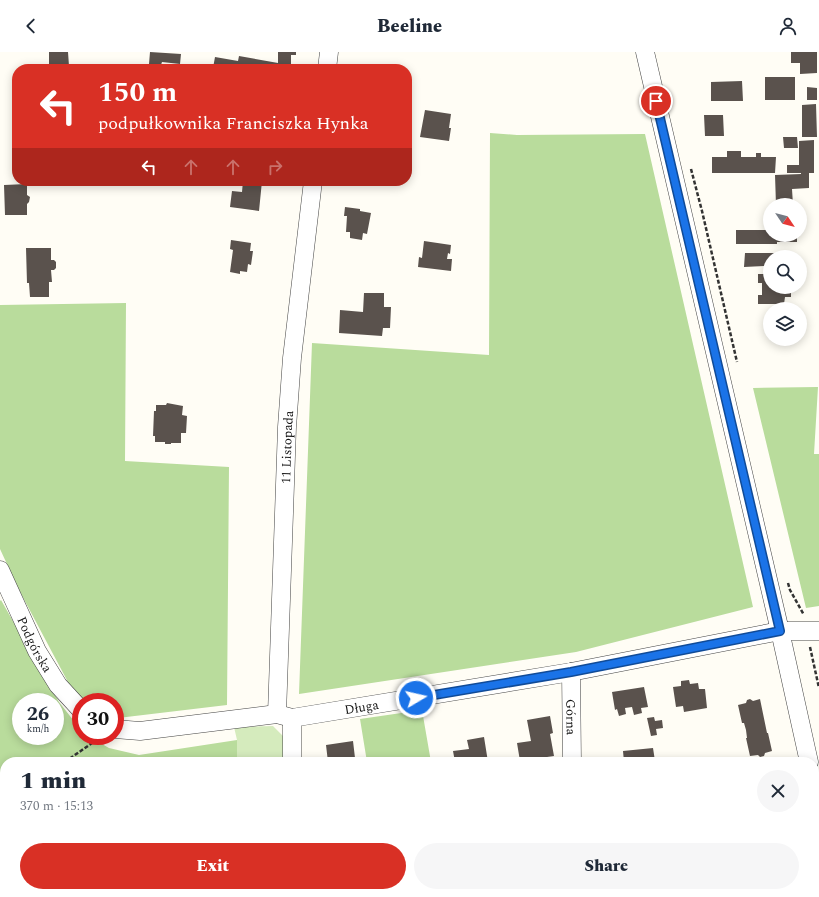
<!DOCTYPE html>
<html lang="en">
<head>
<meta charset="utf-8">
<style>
	:root { --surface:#fff; --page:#f6f6f7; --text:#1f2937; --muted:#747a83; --accent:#d93025 }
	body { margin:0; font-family:Spectral,serif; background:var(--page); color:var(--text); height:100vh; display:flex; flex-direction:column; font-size:15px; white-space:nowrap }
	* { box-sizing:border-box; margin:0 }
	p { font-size:13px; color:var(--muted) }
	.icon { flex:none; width:22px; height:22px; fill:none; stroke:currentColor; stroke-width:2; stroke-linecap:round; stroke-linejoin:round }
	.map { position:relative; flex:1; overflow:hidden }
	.details { position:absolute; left:0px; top:705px; width:819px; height:140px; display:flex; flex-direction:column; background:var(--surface); border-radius:16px 16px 0 0; box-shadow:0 2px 10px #0003 }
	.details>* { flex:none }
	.top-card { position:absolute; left:12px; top:12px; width:400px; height:122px; border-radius:16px; box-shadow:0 2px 10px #0003; background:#d93025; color:#fff; overflow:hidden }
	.needle { width:26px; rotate:125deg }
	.tools { position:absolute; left:763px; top:146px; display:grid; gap:8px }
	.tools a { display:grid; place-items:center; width:44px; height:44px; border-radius:50%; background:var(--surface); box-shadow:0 2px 10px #0003; font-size:20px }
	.speed { position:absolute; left:12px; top:641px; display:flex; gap:8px; font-size:20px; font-weight:700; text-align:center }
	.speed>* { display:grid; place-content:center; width:52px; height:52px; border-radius:50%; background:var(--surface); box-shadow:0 2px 10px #0003; line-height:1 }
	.speed small { font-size:10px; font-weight:400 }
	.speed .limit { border:6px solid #d22; background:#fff; color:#111 }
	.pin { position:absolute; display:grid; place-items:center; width:34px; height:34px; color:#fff; margin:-17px; border:2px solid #fff; border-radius:50%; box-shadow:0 1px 4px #0007 }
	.me { position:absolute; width:44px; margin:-22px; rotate:81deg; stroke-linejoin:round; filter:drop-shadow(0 0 3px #0008) }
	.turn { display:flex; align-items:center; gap:14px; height:84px; padding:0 20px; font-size:18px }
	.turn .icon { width:52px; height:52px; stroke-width:2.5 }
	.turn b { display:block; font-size:28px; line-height:34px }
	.lanes { display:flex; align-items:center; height:38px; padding:0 20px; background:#0003; justify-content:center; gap:20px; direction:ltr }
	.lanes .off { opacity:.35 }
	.round { display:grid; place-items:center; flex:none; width:42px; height:42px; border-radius:21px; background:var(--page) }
	.headline { display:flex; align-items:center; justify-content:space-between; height:68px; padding:0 20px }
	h1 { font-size:24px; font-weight:800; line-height:30px }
	.cta { display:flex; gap:8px; margin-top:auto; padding:8px 20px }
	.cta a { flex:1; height:46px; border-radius:24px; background:var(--accent); color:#fff; font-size:16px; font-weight:800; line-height:46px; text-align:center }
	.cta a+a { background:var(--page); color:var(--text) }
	header { display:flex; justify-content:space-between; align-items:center; height:52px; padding:0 20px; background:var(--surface); font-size:18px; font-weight:800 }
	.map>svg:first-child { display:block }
</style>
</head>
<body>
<header><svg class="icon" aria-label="back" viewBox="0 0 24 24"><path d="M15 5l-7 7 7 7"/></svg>Beeline<svg class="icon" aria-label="person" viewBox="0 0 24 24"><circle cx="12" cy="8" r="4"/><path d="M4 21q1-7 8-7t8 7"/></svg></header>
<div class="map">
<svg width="819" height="845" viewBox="0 0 819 845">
	<rect width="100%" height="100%" fill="#fffdf5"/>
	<!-- green -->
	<path fill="#d5ebbd" d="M 273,674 L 284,685 L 284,710 L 237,710 L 237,688 L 234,675 Z
		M 233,840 L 284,840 L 284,845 L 231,845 Z"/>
	<!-- forest -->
	<path fill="#b9dc9c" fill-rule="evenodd" d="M 149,12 L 161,13 L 180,12 L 223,17 L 122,17 L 122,13 Z
		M 490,81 L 517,83 L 645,82 L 753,555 L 576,600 L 299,642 L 312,291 L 489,303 Z
		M 126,251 L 125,409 L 229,415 L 227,653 L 118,666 L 115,666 L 115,650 L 83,650 L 69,632 L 19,538 L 0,497 L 0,253 Z
		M 818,335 L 814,402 L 819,402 L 819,554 L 806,556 L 753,336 Z
		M 1,548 L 59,650 L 81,678 L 81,684 L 88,684 L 109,696 L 139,703 L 237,688 L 237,710 L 5,710 L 5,840 L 233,840 L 231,845 L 0,845 L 0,549 ZM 21,650 L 55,650 L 55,684 L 21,684 Z
		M 422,658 L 431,710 L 367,710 L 360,667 Z
		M 814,812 L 819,832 L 819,845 L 681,845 L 681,840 L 814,840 Z
		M 434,840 L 566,840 L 566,845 L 434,845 Z"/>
	<!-- building -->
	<path fill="#5a524d" d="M 49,0 L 68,0 L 69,14 L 49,15 Z
		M 150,0 L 181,2 L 180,12 L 162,10 L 161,13 L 149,12 Z
		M 278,0 L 296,0 L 296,3 L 291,3 L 291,14 L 296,14 L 296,17 L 223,17 L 213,16 L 215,5 L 238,9 L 239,4 L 278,11 Z
		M 791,0 L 817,0 L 817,21 L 800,22 L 800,11 L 791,11 Z
		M 765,25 L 795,25 L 795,48 L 765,48 Z
		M 742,29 L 743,49 L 711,49 L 711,30 Z
		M 807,35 L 817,36 L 817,48 L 807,48 Z
		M 816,52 L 817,85 L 802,85 L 802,53 Z
		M 425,58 L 451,62 L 449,76 L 451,76 L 449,89 L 420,85 Z
		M 704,63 L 723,63 L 724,84 L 705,84 Z
		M 783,85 L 797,85 L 798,96 L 784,96 Z
		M 814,88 L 814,121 L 809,121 L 809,136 L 792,137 L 793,153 L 776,153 L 775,123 L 801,122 L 801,121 L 787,121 L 787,113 L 799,113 L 799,89 Z
		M 727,99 L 741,99 L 741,105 L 756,105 L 756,101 L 761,101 L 761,105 L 776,105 L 775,121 L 712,121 L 712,105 L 727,105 Z
		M 243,129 L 262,129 L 259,159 L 230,155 L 232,139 L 242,140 Z
		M 27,132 L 27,143 L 30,145 L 29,150 L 27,152 L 27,163 L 5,163 L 4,133 Z
		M 345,155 L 360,157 L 360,159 L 371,161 L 367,182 L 363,181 L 362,188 L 350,186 L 350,180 L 346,180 L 347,164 L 344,164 Z
		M 736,178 L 770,178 L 770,183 L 797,183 L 797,190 L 777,190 L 777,192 L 736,192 Z
		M 231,188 L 251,191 L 250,199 L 253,199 L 251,213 L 248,212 L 247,220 L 240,219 L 240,222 L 230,220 L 233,198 L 230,197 Z
		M 424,189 L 451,193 L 450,202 L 448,201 L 447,207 L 452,207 L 451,219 L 418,215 L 419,205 L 422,206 Z
		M 26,196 L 51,196 L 51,208 L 54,208 L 56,210 L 56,216 L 54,218 L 51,218 L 52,230 L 49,230 L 49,245 L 30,245 L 29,231 L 27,231 Z
		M 745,201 L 779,201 L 779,205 L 770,205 L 770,235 L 791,235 L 791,245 L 785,245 L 784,252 L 758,252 L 758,243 L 762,243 L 762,231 L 758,231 L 758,222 L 764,222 L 764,214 L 744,215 Z
		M 364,241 L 384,241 L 384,255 L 391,255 L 390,276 L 383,276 L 382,284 L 339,281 L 340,258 L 363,260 Z
		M 167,351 L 183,354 L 182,363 L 187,364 L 186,381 L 181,381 L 181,391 L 171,391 L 171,392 L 165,392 L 165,390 L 155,390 L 155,384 L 153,384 L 154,359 L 156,359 L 156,353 L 166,353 Z
		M 689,628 L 690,632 L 698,631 L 699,637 L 705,637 L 707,656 L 684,660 L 683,654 L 676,655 L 673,635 L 681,634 L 681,629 Z
		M 644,635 L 648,655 L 641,656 L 642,661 L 634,663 L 632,655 L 625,656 L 626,662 L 619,664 L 617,657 L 615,658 L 612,640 Z
		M 750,647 L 753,649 L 760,647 L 767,681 L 768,681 L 772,699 L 765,701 L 764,704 L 760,705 L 758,703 L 750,704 L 746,686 L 747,686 L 746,678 L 744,671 L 742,671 L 738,653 L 746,651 L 747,648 Z
		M 550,664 L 553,681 L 550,682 L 554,704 L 547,705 L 548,710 L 531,710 L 530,707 L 520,709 L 517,691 L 531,689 L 527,668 Z
		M 654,665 L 655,669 L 662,668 L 663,676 L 656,677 L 657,683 L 651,684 L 647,666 Z
		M 484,685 L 488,710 L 455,710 L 453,699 L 469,697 L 467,688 Z
		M 353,689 L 355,706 L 347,708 L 347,710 L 328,710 L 326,693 Z
		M 653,696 L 655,709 L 624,710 L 623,699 Z
		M 358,840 L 379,840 L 379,843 L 358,844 Z"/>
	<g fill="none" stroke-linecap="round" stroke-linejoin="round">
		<defs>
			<g id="minor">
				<path d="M 645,0 L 780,579 L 809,710"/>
				<path d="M 327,17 L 329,0"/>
				<path id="s1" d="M 0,518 L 37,599 L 58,633 L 81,658"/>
				<path id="s2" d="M 571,620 L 572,710"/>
				<path id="s3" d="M 277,662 L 287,375 L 292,306 L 313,129"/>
				<path d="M 292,666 L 292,710"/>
				<path id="s4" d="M 115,677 L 140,679 L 277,662 L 292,666 L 571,620 L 780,579 L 819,579"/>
				<path d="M 814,733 L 819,754"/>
				<path d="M 292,840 L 292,845"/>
				<path d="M 574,840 L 575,845"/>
			</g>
		</defs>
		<!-- minor casing -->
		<use href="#minor" stroke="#444" stroke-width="19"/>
		<!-- path -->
		<path stroke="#333" stroke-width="2.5" stroke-dasharray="4 2" stroke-linecap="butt" d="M 691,117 L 702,159 L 737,310
			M 788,531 L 790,538 L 804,563
			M 810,595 L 819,636
			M 65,710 L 102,684
			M 0,755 L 5,751"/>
		<!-- minor -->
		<use href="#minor" stroke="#fff" stroke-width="18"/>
	</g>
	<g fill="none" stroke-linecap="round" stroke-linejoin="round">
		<defs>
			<path id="route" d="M 416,646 L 571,620 L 780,579 L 656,49"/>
		</defs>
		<!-- route casing -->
		<use href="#route" stroke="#114b97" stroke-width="10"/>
		<!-- route -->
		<use href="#route" stroke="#1a73e8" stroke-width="7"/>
	</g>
	<g text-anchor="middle" stroke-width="4" stroke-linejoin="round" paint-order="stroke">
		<!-- street labels -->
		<g font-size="13" fill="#111" stroke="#fff">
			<text dy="5" stroke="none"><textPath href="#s3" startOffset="267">11 Listopada</textPath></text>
			<text dy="5" stroke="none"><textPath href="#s1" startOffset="82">Podgórska</textPath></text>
			<text dy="5" stroke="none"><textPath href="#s4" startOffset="249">Długa</textPath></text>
			<text dy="5" stroke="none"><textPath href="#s2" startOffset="45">Górna</textPath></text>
		</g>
	</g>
</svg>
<div class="tools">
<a><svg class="needle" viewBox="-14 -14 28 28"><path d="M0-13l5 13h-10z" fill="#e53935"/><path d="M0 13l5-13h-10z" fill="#747a83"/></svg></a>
<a><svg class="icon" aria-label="search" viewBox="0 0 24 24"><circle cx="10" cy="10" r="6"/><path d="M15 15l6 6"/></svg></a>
<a><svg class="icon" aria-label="layers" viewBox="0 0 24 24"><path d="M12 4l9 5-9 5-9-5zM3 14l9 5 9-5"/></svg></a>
</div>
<div class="speed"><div>26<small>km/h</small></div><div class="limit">30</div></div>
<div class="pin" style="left:656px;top:49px;background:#d93025"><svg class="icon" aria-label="arrive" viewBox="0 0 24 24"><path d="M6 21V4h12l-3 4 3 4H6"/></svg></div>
<svg class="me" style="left:416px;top:646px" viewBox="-20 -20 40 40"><circle r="17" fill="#1a73e8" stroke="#fff" stroke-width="3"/><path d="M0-11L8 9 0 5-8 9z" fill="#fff"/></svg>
<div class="top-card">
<div class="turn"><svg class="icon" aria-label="left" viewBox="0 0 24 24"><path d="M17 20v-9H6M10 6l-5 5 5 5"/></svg><div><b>150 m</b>podpułkownika Franciszka Hynka</div></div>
<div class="lanes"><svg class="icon" aria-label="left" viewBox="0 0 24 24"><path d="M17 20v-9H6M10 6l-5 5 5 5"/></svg><svg class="icon off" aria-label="ahead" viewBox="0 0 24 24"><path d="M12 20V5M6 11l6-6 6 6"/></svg><svg class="icon off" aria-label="ahead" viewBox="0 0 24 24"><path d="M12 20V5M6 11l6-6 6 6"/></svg><svg class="icon off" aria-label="right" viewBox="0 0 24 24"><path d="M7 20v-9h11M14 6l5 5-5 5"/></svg></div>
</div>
<section class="details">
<div class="headline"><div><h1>1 min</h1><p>370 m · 15:13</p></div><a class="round"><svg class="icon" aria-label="close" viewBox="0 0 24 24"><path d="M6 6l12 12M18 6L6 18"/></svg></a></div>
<div class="cta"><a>Exit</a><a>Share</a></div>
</section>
</div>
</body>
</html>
